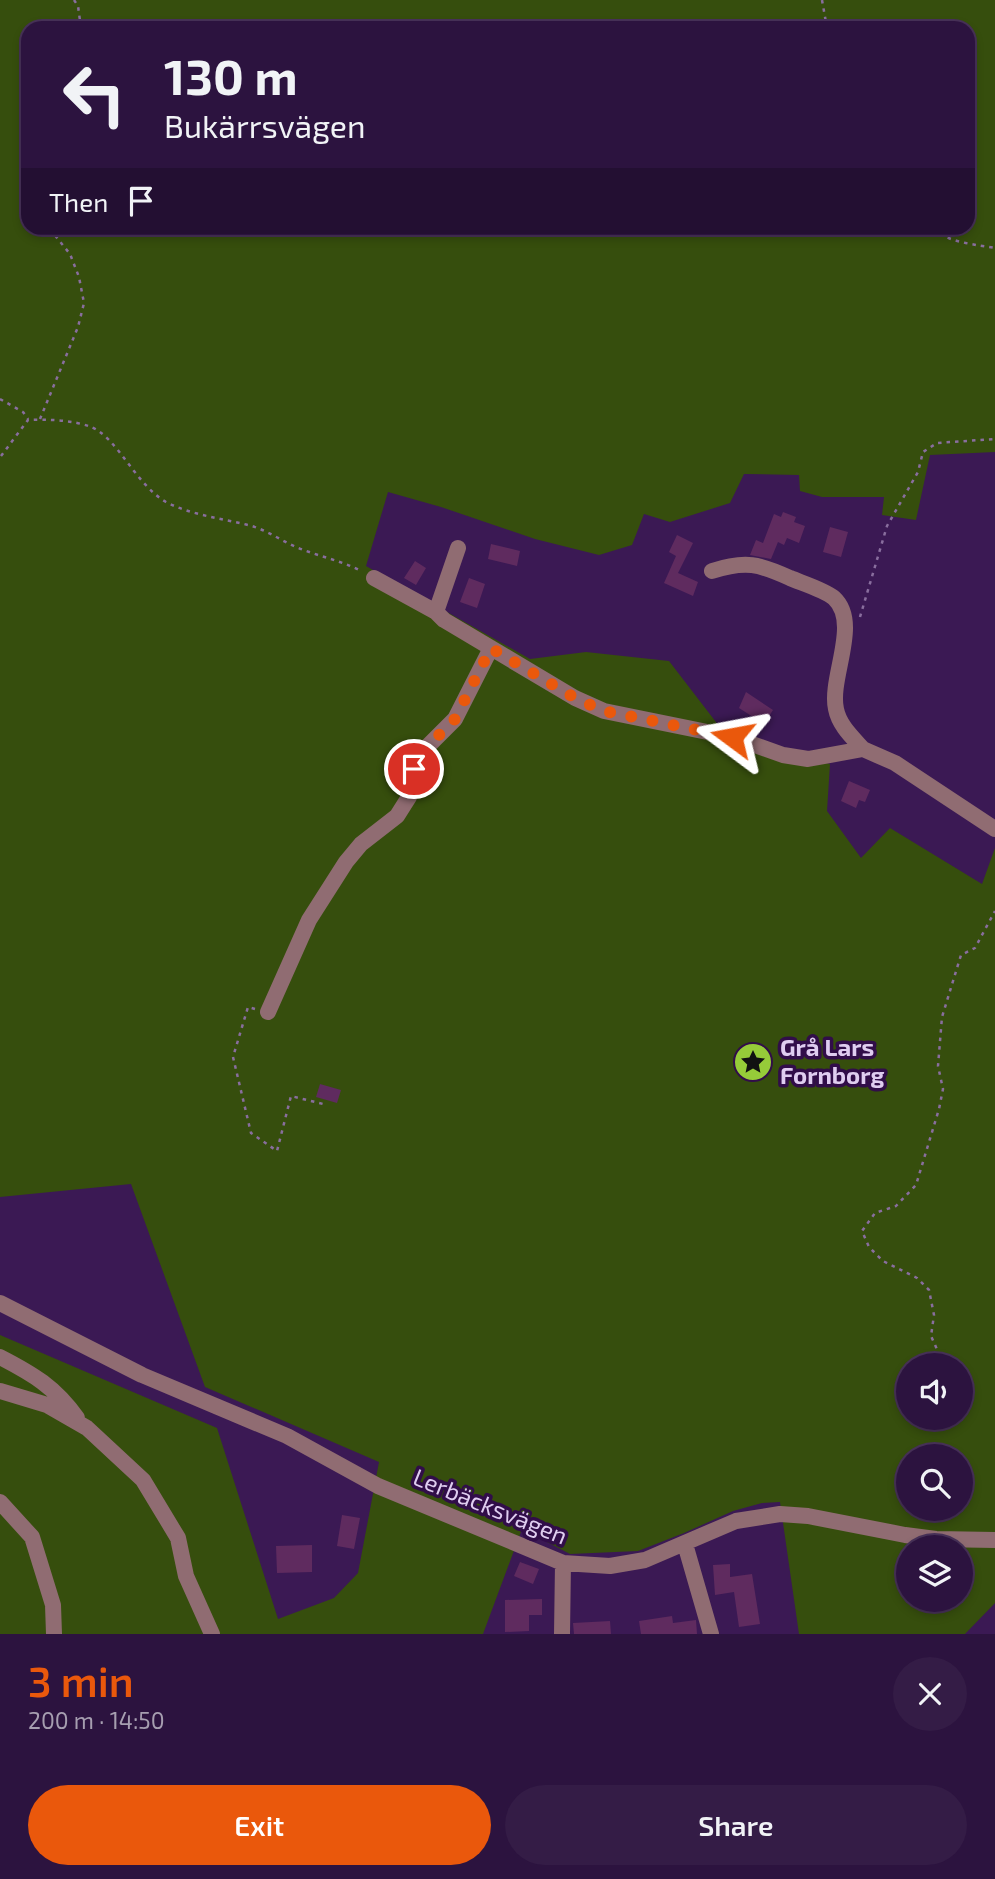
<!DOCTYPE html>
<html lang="en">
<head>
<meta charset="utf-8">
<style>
	:root { --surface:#2c133f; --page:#341c46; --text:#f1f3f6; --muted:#a69eb0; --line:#483259; --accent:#ea580c }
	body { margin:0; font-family:"Exo 2",sans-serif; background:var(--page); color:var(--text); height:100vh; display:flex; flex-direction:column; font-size:26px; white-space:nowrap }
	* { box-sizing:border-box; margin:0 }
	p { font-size:23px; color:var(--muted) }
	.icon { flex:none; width:38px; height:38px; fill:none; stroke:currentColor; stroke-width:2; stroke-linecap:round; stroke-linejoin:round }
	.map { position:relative; height:1634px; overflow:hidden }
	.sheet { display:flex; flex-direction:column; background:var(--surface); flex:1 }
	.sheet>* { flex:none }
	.banner { position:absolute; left:21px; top:21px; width:954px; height:214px; border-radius:21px; box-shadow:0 4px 10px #0003,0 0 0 2px var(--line); background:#2c133f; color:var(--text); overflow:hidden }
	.controls { position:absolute; left:896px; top:1353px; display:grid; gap:14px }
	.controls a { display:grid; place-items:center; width:77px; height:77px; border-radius:50%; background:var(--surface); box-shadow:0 4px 10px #0003,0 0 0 2px var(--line); font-size:35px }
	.pin { position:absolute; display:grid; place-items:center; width:60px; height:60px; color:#fff; margin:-30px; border:4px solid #fff; border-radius:50%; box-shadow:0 2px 7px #0007 }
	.me { position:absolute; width:77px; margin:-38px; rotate:283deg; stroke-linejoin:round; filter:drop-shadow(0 0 5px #0008) }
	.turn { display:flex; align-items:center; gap:24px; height:147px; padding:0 28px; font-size:32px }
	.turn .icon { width:91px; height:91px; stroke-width:2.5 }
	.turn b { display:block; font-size:49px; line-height:60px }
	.then { display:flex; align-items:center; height:66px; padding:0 28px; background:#0003; gap:14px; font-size:26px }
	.round { display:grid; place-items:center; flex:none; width:74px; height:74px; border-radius:37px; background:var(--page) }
	.summary { display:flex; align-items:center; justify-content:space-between; height:119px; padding:0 28px }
	h1 { font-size:42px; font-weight:600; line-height:52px; color:var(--accent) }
	.primary-button { display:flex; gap:14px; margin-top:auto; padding:14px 28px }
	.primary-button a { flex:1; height:80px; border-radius:42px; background:var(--accent); color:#fff; font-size:28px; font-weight:600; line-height:80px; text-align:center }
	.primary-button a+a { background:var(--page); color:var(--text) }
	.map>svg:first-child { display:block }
</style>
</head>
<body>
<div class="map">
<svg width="995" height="1634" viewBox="0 0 995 1634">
	<rect width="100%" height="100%" fill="#3b1954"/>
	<!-- green -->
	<path fill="#364e0d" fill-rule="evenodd" d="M 0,0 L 995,0 L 995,452 L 930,455 L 916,520 L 882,515 L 884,497 L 822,497 L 800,491 L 799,475 L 744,474 L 730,503 L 670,522 L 644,514 L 632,545 L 599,555 L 535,539 L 441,507 L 388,492 L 366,566 L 530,659 L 586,652 L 669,661 L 719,726 L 793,754 L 830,764 L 827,811 L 861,858 L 890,828 L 982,884 L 995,848 L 995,1603 L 965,1634 L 799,1634 L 780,1502 L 762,1503 L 733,1511 L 684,1533 L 638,1551 L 570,1554 L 522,1529 L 483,1634 L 0,1634 L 0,1335 L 217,1428 L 278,1619 L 334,1598 L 358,1573 L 379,1462 L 205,1387 L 131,1184 L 0,1197 ZM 28,28 L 968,28 L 968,228 L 28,228 ZM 908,1365 L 961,1365 L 961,1418 L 908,1418 ZM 908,1456 L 961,1456 L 961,1508 L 908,1508 ZM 908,1547 L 961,1547 L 961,1600 L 908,1600 Z"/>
	<!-- building -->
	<path fill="#5f2b5f" d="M 783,512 L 796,517 L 794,522 L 805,526 L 799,543 L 787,538 L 784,545 L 778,542 L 771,559 L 750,555 L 756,540 L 763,543 L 774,514 L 781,517 Z
		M 830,527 L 848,532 L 841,557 L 823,552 Z
		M 677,535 L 693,543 L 678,573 L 698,582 L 693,596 L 664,583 L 676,556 L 669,552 Z
		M 491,544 L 520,551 L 517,566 L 488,559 Z
		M 415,561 L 426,568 L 416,585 L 404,578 Z
		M 469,578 L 485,584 L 477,608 L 460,602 Z
		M 746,692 L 773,710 L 764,724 L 739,708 Z
		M 849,781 L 870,790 L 865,802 L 859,800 L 856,808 L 841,801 Z
		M 320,1084 L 341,1090 L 337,1103 L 316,1097 Z
		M 342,1515 L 360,1518 L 354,1549 L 337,1546 Z
		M 312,1545 L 312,1572 L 277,1573 L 276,1546 Z
		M 520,1562 L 539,1569 L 533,1584 L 514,1576 Z
		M 730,1564 L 730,1577 L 752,1574 L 760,1624 L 739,1627 L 734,1592 L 715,1595 L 713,1565 Z
		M 542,1599 L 542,1615 L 529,1615 L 529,1631 L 505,1632 L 505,1600 Z
		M 672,1616 L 673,1623 L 696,1620 L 697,1634 L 641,1634 L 639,1621 Z
		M 610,1621 L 611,1634 L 574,1634 L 573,1623 Z"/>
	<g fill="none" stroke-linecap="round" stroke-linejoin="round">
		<!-- path -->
		<path stroke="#896e9e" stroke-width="2.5" stroke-dasharray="3.5 5" stroke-linecap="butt" d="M 74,0 L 78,6 L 81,28
			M 822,0 L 827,28
			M 934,228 C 943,242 979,245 995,248
			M 0,399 L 23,412 L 28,419
			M 40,419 L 78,327 L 84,303 L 79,277 L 70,254 L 49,228
			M 1,456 L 28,420 C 47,419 73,420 91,427 C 117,437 136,485 166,502 C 191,515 220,518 248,525 C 265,529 280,540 296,547 C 317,556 340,560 361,571
			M 860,617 L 887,526 L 918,472 L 923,452 L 937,443 L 995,439
			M 255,1009 L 248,1007 L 233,1057 L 251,1133 L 277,1151 L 291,1096 L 327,1105
			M 940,1356 L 931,1336 L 934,1315 L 929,1290 L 917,1278 L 883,1261 L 869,1247 L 862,1231 L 875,1213 L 896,1206 L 916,1185 L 939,1109 L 943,1089 L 938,1066 L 942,1017 L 961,955 L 975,948 L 995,911"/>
		<!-- minor -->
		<path stroke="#906c72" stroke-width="16" d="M 712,571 C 746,560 759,564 790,578 C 802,583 825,590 834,598 C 861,623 829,678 836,709 C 839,725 852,737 863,749
			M 374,578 L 436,612 L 444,620 L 575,698 L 604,711 L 732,737 L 783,755 L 808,759 L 863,749 L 895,763 L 995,829
			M 436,612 L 458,548
			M 268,1012 L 309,920 L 346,862 L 361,844 L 397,816 L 409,797 L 414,769 L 422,752 L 455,719 L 491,648
			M 0,1303 L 142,1375 L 287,1436 L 378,1486 L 563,1563 L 610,1566 L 645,1560 L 736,1521 L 780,1514 L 808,1516 L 905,1535 L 936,1539 L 995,1540
			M 0,1357 C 33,1374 55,1387 77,1418
			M 0,1391 L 47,1405 L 87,1428 L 143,1480 L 178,1538 L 186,1576 L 212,1634
			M 0,1502 L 32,1537 L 53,1605 L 54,1634
			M 685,1544 L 711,1634
			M 562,1634 L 563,1563"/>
	</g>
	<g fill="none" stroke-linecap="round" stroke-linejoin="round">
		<!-- route -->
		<path stroke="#ea580c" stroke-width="12" stroke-dasharray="0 21.6" d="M 414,769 L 422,752 L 455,719 L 491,648 L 575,698 L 604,711 L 732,737"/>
	</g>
	<!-- icons -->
	<defs>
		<symbol id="sight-disc" viewBox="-11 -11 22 22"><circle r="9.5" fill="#96cc39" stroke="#310d49"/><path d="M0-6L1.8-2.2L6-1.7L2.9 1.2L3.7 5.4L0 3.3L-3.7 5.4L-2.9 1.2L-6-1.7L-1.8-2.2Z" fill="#111"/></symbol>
	</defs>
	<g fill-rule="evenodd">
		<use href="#sight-disc" x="731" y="1040" width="44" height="44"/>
	</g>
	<g text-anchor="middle" stroke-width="7" stroke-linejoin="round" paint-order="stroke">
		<!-- poi labels -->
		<g font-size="24" font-weight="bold" fill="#dfcdf0" stroke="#310d49" text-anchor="start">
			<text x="780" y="1056">Grå Lars<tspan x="780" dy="28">Fornborg</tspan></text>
		</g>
		<!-- street labels -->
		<g font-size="24" fill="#dfcdf0" stroke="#310d49">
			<text transform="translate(490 1507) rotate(22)" y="8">Lerbäcksvägen</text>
		</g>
	</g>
</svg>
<div class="controls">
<a><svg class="icon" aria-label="sound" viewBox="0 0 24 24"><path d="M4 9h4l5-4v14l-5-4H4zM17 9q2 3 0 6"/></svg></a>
<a><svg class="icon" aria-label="search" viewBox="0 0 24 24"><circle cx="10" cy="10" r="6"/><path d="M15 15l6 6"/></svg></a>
<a><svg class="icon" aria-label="layers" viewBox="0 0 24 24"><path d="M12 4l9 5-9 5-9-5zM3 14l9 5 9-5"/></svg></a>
</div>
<div class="pin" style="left:414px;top:769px;background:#d93025"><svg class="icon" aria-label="arrive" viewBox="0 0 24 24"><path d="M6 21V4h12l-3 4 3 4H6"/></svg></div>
<svg class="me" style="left:732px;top:737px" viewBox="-20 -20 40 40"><path d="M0-17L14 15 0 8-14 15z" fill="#ea580c" stroke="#fff" stroke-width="4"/></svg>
<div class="banner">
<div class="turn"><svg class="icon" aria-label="left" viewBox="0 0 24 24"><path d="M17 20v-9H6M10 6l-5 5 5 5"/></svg><div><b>130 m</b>Bukärrsvägen</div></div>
<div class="then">Then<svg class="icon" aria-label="arrive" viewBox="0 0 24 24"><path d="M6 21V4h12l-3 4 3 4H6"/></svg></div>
</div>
</div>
<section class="sheet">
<div class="summary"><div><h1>3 min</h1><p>200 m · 14:50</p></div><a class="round"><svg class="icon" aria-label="close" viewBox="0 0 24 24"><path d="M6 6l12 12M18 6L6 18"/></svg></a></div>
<div class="primary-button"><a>Exit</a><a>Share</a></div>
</section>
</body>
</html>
